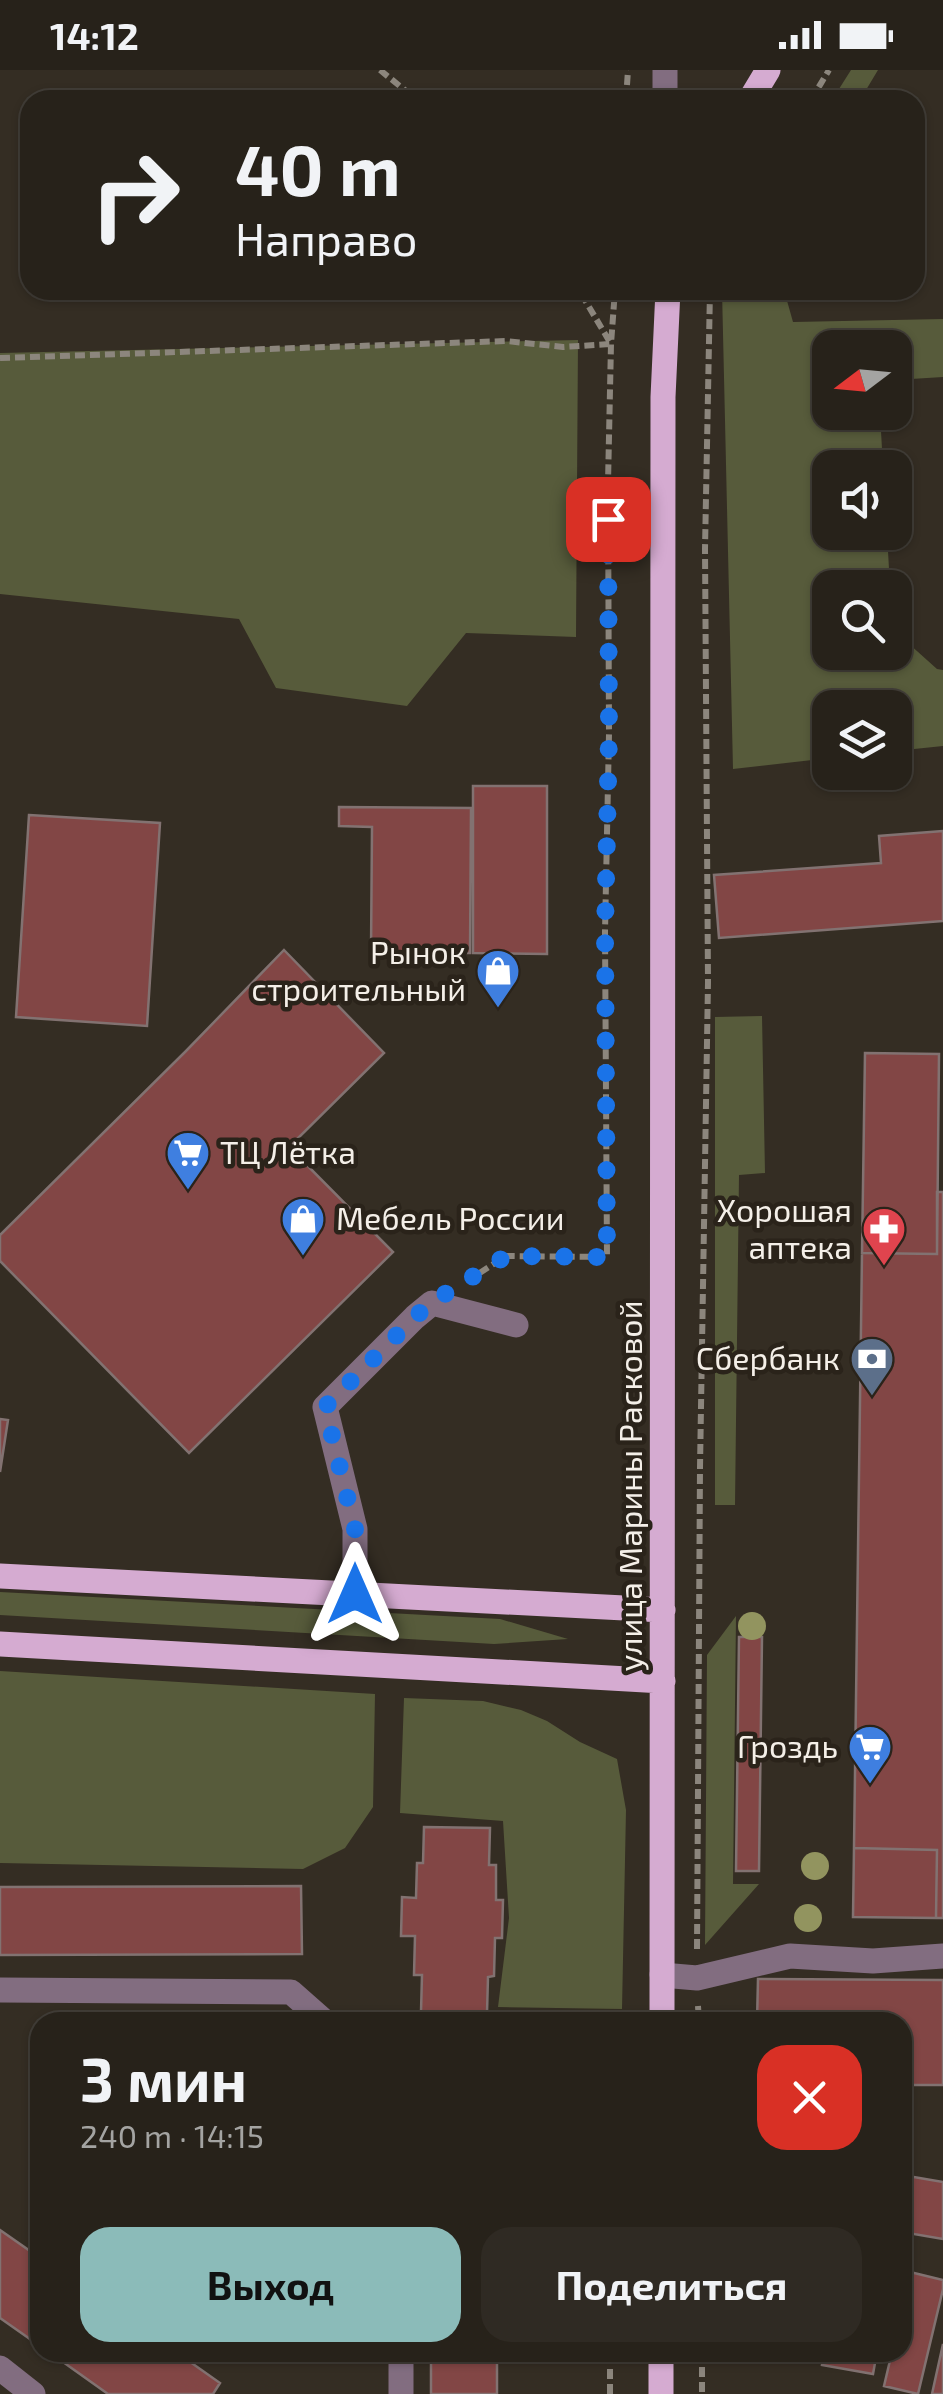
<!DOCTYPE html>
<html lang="ru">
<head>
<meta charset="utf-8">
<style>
	:root { --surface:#27221a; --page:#2f2a23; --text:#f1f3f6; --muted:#a4a4a2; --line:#433f39; --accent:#8bbbb9 }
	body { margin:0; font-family:"Exo 2",sans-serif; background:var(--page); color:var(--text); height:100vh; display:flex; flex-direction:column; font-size:38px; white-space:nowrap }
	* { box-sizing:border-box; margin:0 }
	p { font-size:32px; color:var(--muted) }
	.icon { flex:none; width:55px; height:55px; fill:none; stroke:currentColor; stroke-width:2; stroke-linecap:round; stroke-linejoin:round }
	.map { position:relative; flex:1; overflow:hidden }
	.sheet { position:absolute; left:30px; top:1942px; width:882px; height:350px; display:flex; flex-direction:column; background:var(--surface); border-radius:30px; box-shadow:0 2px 8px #0004,0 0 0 2px var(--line) }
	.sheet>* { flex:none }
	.top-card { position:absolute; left:20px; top:20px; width:905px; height:210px; border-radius:30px; box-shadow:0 2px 8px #0004,0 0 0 2px var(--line); background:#27221a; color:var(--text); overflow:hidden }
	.needle { width:65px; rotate:254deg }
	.fabs { position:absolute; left:812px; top:260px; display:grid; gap:20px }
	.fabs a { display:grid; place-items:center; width:100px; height:100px; border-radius:20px; background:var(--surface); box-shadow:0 2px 8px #0004,0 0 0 2px var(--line); font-size:50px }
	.pin { position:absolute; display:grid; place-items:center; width:85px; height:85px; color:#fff; margin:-42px; border-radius:20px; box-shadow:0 5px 15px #0006 }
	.me { position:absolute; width:110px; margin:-55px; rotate:0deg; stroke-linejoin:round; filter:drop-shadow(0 0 8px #0008) }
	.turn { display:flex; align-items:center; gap:35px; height:210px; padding:0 50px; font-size:45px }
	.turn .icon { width:130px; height:130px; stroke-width:2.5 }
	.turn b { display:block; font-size:70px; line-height:85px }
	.round { display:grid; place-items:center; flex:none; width:105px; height:105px; border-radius:30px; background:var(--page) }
	.overview { display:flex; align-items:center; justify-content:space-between; height:170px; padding:0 50px }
	h1 { font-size:60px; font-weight:700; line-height:75px }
	.action { display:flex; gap:20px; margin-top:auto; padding:20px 50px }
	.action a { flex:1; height:115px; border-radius:30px; background:var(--accent); color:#111; font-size:40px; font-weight:700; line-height:115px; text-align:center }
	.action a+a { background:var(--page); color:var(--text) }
	.status { display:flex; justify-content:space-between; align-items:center; height:70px; padding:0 50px; background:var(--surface); direction:ltr }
	.status svg { height:28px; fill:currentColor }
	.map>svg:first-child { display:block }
</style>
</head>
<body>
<div class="status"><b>14:12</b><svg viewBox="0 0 49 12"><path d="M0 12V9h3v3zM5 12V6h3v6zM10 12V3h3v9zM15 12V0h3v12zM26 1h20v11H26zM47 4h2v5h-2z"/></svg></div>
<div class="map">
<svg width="943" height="2324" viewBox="0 0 943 2324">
	<rect width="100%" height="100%" fill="#342d23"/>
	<!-- green -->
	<path fill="#575b3b" d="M 851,0 L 878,0 L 860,30 L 832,30 Z
		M 722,220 L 784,220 L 793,252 L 943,249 L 943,307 L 895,310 L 895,278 L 830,278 L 830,342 L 880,343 L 883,397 L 830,398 L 830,462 L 887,463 L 890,517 L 830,518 L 830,582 L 895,582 L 895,539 L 908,573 L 937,599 L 943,600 L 943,676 L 895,681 L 895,638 L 830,638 L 830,688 L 733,699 Z
		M 578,270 L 576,567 L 466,563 L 407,636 L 276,618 L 239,549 L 0,524 L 0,283 Z
		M 762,946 L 765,1103 L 739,1105 L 735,1435 L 715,1435 L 715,947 Z
		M 0,1522 L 500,1549 L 568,1569 L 494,1574 L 0,1545 Z
		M 736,1546 L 733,1814 L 759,1814 L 705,1875 L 707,1585 Z
		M 0,1601 L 375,1624 L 373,1737 L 345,1778 L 303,1799 L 0,1793 Z
		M 404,1628 L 483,1631 L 521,1640 L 547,1651 L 580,1672 L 617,1689 L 626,1740 L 622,1939 L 498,1937 L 509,1848 L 503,1751 L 400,1743 Z"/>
	<!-- building -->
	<path fill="#824645" stroke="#827271" stroke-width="2.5" d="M 473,716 L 547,716 L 547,884 L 473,883 Z
		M 339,737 L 471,738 L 470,883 L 371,883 L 372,757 L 339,756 Z
		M 29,745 L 160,753 L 147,956 L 16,947 Z
		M 943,761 L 943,851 L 719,868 L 714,805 L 881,793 L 879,766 Z
		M 284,880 L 384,983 L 289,1077 L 393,1182 L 189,1383 L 0,1191 L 0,1165 L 186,981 Z
		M 865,983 L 939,984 L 937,1184 L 862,1183 Z
		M 937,1122 L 943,1122 L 943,1848 L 936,1848 L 937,1780 L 854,1778 L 862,1183 L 937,1184 Z
		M 0,1349 L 8,1350 L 0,1402 Z
		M 739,1567 L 762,1567 L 759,1801 L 736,1801 Z
		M 424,1757 L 490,1758 L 489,1795 L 496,1795 L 496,1830 L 503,1830 L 502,1868 L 495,1868 L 494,1906 L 488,1907 L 487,1943 L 421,1942 L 422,1905 L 414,1905 L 415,1866 L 401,1866 L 402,1827 L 416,1828 L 417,1793 L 423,1793 Z
		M 854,1778 L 937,1780 L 936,1848 L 853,1847 Z
		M 301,1816 L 302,1884 L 0,1885 L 0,1817 Z
		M 758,1909 L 943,1910 L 943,2015 L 902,2015 L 902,1952 L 757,1952 Z
		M 902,2105 L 943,2112 L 943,2169 L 902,2162 Z
		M 0,2160 L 40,2188 L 40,2276 L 0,2248 Z
		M 910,2202 L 943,2210 L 943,2219 L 918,2324 L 884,2316 L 892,2282 L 902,2282 L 902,2236 Z
		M 943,2274 L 943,2324 L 932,2324 Z
		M 49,2282 L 176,2282 L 220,2313 L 213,2324 L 108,2324 Z
		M 431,2282 L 497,2282 L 497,2324 L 431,2324 Z
		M 763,2282 L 797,2282 L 797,2289 L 763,2290 Z
		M 824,2282 L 877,2282 L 873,2304 L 822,2295 Z"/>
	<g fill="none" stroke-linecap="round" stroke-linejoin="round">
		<!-- path -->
		<path stroke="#8c867d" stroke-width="6" stroke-dasharray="10 5" stroke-linecap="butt" d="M 380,0 L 417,30
			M 626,30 L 628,0
			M 811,30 L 829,0
			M 0,288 L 506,271 L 563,277 L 611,274 L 579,220
			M 467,1211 L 506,1186 L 607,1187 L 605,862 L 609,664 L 608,413 L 611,274 L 615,220
			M 697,1879 L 700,1398 L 708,912 L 705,479 L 710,220
			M 698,1936 L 699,1952
			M 702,2282 L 702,2324
			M 610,2324 L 610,2282"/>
		<!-- minor -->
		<path stroke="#826d80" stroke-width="25" d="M 665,30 L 665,0
			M 355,1524 L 355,1459 L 325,1337 L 415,1247 L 432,1233 L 516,1255
			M 662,1905 L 697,1908 L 790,1886 L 873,1891 L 943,1886
			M 0,1920 L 291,1922 L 325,1952
			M 0,2298 L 33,2324
			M 401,2324 L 401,2282"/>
		<!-- major -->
		<path stroke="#d5abd1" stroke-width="25" d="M 750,30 L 768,0
			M 0,1506 L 663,1540
			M 0,1574 L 663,1611
			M 662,1952 L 663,327 L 668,220
			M 661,2324 L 661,2282"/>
	</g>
	<!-- trees -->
	<g fill="#92945f">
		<circle cx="752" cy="1556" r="14"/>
		<circle cx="815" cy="1796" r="14"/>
		<circle cx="808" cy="1848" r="14"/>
	</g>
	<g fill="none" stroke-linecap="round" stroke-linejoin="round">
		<!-- route -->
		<path stroke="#1a73e8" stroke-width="18" stroke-dasharray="0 32.4" d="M 355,1524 L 355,1459 L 325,1337 L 415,1247 L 432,1232 L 506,1186 L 607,1187 L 605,862 L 609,664 L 608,449"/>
	</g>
	<!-- icons -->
	<defs>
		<symbol id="shop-pin" viewBox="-11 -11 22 30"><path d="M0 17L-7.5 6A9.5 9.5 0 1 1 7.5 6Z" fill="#3f7fe0" stroke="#2a231a"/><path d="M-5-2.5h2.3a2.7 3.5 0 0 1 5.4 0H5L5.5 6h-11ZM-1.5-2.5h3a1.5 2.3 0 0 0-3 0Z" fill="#fff"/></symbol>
		<symbol id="supermarket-pin" viewBox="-11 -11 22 30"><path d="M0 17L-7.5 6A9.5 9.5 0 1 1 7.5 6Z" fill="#3f7fe0" stroke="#2a231a"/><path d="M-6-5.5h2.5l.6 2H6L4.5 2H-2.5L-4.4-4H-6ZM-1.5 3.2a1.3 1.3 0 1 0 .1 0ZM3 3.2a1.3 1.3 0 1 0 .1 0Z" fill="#fff"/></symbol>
		<symbol id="pharmacy-pin" viewBox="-11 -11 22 30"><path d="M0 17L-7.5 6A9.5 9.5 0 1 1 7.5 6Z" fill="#e0444e" stroke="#2a231a"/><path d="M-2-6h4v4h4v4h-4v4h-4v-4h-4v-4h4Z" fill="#fff"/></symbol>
		<symbol id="bank-pin" viewBox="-11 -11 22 30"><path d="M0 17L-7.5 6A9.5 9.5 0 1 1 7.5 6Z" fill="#5c6f8a" stroke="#2a231a"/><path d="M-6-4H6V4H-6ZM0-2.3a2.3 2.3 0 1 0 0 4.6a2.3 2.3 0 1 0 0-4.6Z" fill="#fff"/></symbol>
	</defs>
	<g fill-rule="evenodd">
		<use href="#shop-pin" x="473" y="876" width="50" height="68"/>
		<use href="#supermarket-pin" x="163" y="1058" width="50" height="68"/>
		<use href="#shop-pin" x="278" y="1124" width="50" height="68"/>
		<use href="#pharmacy-pin" x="859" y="1134" width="50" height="68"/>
		<use href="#bank-pin" x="847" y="1264" width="50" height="68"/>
		<use href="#supermarket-pin" x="845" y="1652" width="50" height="68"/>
	</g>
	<g text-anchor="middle" stroke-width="9" stroke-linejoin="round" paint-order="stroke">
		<!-- poi labels -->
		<g font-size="32" fill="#f4efe8" stroke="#2a231a" text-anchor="end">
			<text x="466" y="894">Рынок<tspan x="466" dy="37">строительный</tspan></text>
			<text x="220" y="1094" text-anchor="start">ТЦ Лётка</text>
			<text x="852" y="1152">Хорошая<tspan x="852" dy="37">аптека</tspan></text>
			<text x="336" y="1160" text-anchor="start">Мебель России</text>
			<text x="840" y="1300">Сбербанк</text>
			<text x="838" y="1688">Гроздь</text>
		</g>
		<!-- street labels -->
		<g font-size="32" fill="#f4efe8" stroke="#2a231a">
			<text transform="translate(631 1416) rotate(-90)" y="11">улица Марины Расковой</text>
		</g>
	</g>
</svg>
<div class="fabs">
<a><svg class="needle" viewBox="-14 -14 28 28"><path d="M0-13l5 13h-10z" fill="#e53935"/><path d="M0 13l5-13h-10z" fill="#a4a4a2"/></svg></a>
<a><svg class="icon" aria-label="sound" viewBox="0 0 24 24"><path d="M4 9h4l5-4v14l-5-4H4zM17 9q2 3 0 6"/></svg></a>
<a><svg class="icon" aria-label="search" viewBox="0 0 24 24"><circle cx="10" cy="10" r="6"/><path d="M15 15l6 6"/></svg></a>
<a><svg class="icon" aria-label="layers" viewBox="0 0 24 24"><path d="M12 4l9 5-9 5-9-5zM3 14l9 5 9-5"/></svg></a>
</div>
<div class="pin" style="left:608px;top:449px;background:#d93025"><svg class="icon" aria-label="arrive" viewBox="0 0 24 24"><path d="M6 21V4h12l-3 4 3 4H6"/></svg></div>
<svg class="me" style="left:355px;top:1524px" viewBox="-20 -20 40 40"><path d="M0-17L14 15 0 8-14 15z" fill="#1a73e8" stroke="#fff" stroke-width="4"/></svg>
<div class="top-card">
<div class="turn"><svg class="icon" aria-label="right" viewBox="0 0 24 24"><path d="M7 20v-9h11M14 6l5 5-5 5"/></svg><div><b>40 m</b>Направо</div></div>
</div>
<section class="sheet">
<div class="overview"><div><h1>3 мин</h1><p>240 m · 14:15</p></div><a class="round" style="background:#d93025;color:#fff"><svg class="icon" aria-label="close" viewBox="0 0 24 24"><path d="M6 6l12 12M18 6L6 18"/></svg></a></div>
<div class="action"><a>Выход</a><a>Поделиться</a></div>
</section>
</div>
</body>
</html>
